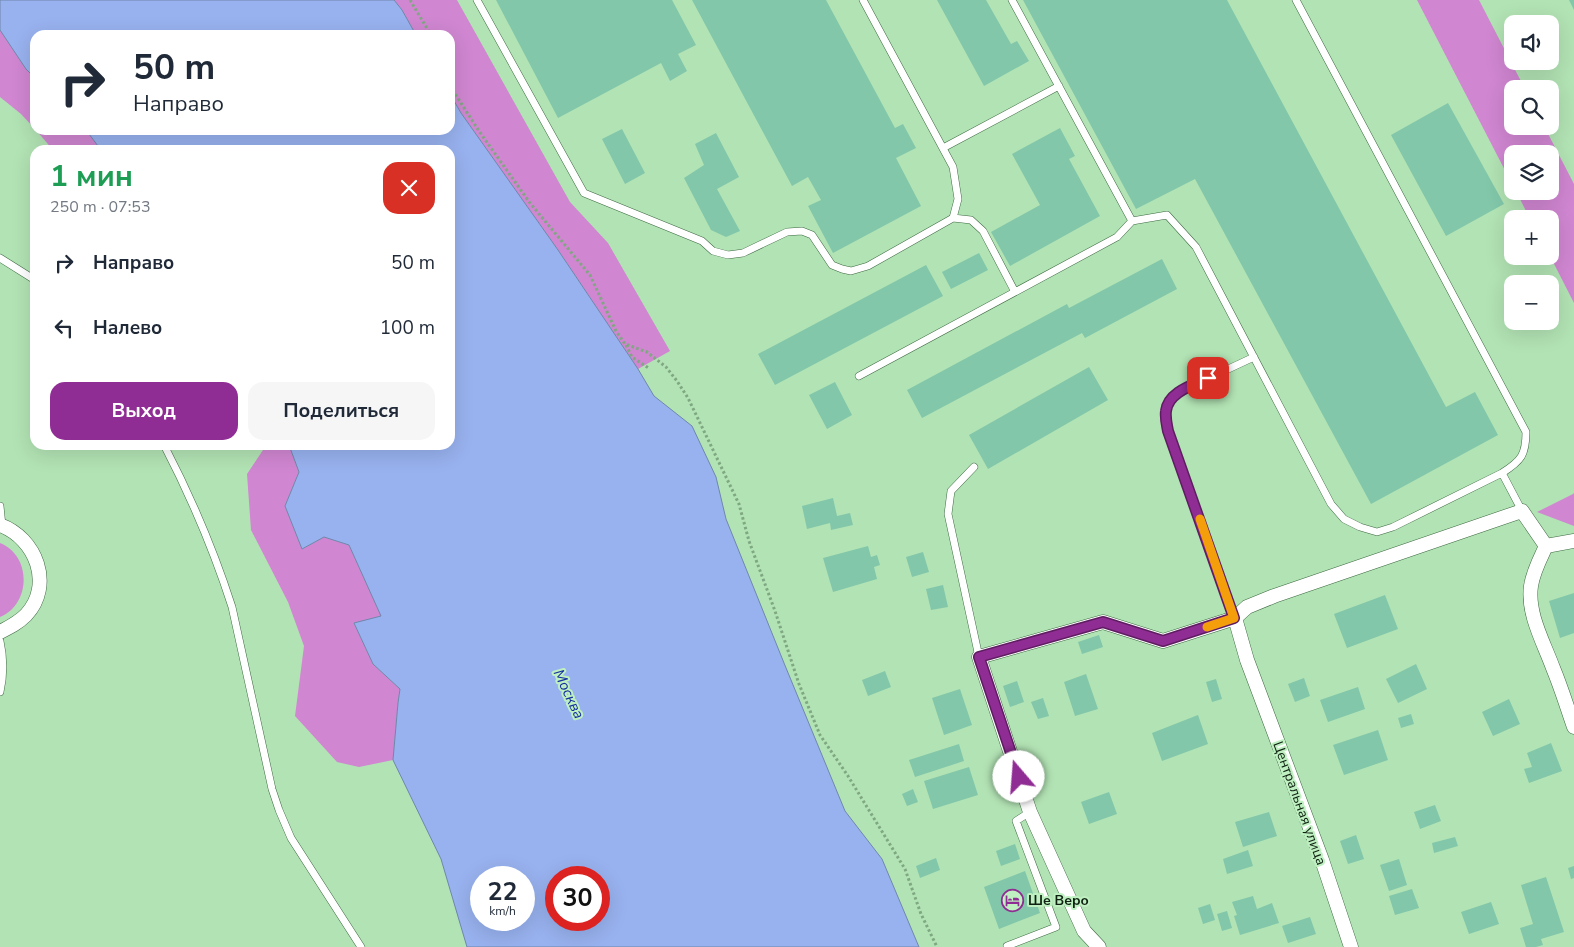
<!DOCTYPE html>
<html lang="ru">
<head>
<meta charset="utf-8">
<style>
	:root { --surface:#fff; --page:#f6f6f7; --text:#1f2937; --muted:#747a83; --accent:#902d94 }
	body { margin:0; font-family:"Nunito Sans",sans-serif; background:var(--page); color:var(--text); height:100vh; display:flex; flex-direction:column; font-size:19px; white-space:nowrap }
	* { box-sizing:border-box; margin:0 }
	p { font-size:16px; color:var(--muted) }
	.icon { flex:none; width:28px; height:28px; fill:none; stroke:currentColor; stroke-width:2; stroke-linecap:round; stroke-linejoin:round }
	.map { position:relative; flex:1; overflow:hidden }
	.details { position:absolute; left:30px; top:145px; width:425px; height:305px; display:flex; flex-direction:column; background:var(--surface); border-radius:15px; box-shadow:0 5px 20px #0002 }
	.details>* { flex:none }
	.banner { position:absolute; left:30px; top:30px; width:425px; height:105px; border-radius:15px; box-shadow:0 5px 20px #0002; background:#fff; color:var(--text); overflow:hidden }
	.tools { position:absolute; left:1504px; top:15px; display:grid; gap:10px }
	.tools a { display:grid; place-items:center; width:55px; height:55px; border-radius:10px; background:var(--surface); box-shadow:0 5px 20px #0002; font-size:25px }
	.speed { position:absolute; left:470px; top:866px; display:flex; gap:10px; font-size:25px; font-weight:700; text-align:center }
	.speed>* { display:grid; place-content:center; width:65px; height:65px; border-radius:50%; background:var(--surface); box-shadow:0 5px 20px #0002; line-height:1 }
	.speed small { font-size:12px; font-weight:400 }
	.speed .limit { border:8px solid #d22; background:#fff; color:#111 }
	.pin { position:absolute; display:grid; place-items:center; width:42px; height:42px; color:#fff; margin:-21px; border-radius:10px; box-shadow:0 2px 8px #0006 }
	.me { position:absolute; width:55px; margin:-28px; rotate:342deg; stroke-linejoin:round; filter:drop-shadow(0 0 4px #0008) }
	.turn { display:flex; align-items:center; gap:18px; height:105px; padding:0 20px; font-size:22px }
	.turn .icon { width:65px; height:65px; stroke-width:2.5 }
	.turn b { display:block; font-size:35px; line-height:42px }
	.round { display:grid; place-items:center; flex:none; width:52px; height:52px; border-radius:15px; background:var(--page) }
	.summary { display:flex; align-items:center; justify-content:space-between; height:85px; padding:0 20px }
	h1 { font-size:30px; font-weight:700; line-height:38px; color:#1e9e55 }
	.button { display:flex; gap:10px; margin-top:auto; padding:10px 20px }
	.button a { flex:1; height:58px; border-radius:15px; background:var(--accent); color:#fff; font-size:20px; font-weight:700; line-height:58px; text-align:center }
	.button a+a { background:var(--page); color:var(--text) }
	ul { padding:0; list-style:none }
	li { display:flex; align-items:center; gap:15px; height:65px; padding:0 20px }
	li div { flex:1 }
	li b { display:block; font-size:19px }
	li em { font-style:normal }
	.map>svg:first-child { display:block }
</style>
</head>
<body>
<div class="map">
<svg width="1574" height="947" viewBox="0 0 1574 947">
	<rect width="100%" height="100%" fill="#b2e3b4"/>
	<!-- green -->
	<path fill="#d086d1" d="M 394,0 L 457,0 L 570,202 L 608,243 L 670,351 L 638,369 L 558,250 L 461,113 L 450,94 L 450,35 L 416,35 L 402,10 Z
		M 1417,0 L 1479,0 L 1525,89 L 1512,89 L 1512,126 L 1544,126 L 1574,184 L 1574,303 L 1550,256 L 1550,219 L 1530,219 L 1516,191 L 1550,191 L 1550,154 L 1512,154 L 1512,184 Z
		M 0,30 L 26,69 L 35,78 L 35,129 L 21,114 L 0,97 Z
		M 36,130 L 86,130 L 101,150 L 53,150 Z
		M 261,445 L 289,445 L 299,472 L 285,506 L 302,549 L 324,537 L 349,545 L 382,617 L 354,623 L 373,664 L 400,689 L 398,703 L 393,760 L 359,767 L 337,762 L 295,716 L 304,646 L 288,602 L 251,530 L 247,474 L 265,447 Z
		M 1574,493 L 1574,526 L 1537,512 L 1573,494 Z
		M 0,543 C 32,556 31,604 0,617 Z"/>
	<!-- water -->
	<path fill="#98b2ef" stroke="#6f86ac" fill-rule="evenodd" d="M 0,0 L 394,0 L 402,10 L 416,35 L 35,35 L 35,78 L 26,69 L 0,30 Z
		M 450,94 L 461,113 L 558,250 L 638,369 L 654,396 L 692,426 L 716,477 L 726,519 L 784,663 L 845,811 L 882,859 L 919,947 L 467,947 L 441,859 L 393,760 L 398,703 L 400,689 L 373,664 L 354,623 L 381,616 L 349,545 L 324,537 L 302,549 L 285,506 L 299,472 L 289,445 L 450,445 L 450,150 L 101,150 L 86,130 L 450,130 ZM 481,878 L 524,878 L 524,920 L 481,920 ZM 556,878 L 599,878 L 599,920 L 556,920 Z"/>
	<!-- building -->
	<path fill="#82c7aa" d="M 496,0 L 672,0 L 696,45 L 678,54 L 687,71 L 670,81 L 661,63 L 558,118 Z
		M 692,0 L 826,0 L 895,128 L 903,124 L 916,148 L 896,158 L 921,206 L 833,253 L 808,206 L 821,200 L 808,177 L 792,186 Z
		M 937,0 L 986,0 L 1011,44 L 1017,41 L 1029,61 L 984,86 Z
		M 1023,0 L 1227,0 L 1446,407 L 1475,392 L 1498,435 L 1371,504 L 1195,179 L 1136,209 Z
		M 1569,0 L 1574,0 L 1574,10 Z
		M 1448,103 L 1504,204 L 1446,236 L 1391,135 Z
		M 1060,128 L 1075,156 L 1069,159 L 1100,216 L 1010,266 L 991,232 L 1040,205 L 1012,154 Z
		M 622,129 L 645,173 L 625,184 L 602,139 Z
		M 716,133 L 739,177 L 717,189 L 740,231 L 726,237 L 711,230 L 684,178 L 704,165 L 695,144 Z
		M 979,253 L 988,270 L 951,289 L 942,272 Z
		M 1162,259 L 1177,289 L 1085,338 L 1082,333 L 922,418 L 907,390 L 1067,304 L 1069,308 Z
		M 926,265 L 943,296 L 775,385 L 758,354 Z
		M 1089,367 L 1108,400 L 988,469 L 969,435 Z
		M 835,382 L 852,415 L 827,429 L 809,395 Z
		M 833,498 L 837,516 L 850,513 L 853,525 L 831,530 L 830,523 L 807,529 L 802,506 Z
		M 868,546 L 871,557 L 877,555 L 880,565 L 874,567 L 877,579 L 833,592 L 823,558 Z
		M 923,552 L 929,572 L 912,577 L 906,557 Z
		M 943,585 L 948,607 L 931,610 L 926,589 Z
		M 1574,593 L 1574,633 L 1560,638 L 1549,601 Z
		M 1385,595 L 1398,629 L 1347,648 L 1334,614 Z
		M 1099,635 L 1103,647 L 1082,654 L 1078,642 Z
		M 1416,664 L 1427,689 L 1398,703 L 1386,679 Z
		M 885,671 L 891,687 L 868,696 L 862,680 Z
		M 1086,674 L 1098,709 L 1075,716 L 1064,682 Z
		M 1304,678 L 1310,696 L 1295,702 L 1288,684 Z
		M 1216,679 L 1222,699 L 1212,702 L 1206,682 Z
		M 1017,681 L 1024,702 L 1010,707 L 1003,686 Z
		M 1358,687 L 1365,709 L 1328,722 L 1320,700 Z
		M 960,689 L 972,725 L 944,735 L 932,698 Z
		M 1043,698 L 1049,716 L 1038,719 L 1031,702 Z
		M 1509,699 L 1520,724 L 1493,736 L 1482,712 Z
		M 1411,714 L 1414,724 L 1401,728 L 1398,718 Z
		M 1198,715 L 1208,744 L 1162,761 L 1152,733 Z
		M 1378,730 L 1388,760 L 1344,775 L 1333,745 Z
		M 1551,743 L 1562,771 L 1529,783 L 1524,769 L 1532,767 L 1527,753 Z
		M 959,744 L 964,761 L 915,777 L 909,760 Z
		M 969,767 L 978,795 L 933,809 L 924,781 Z
		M 913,789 L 918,802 L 907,806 L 902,794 Z
		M 1109,792 L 1117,814 L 1089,824 L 1081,802 Z
		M 1435,805 L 1441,821 L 1420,829 L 1414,812 Z
		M 1269,812 L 1277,836 L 1243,847 L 1235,822 Z
		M 1356,835 L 1364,859 L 1348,864 L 1340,841 Z
		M 1455,837 L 1458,846 L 1434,853 L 1432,843 Z
		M 1015,844 L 1020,859 L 1001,866 L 996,851 Z
		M 1248,850 L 1253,866 L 1227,874 L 1223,859 Z
		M 936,858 L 940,870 L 920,878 L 916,866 Z
		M 1399,859 L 1407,885 L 1389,891 L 1380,865 Z
		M 1574,866 L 1574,878 L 1571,879 L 1568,868 Z
		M 1025,871 L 1040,913 L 999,929 L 984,887 Z
		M 1546,877 L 1564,932 L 1541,939 L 1543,945 L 1536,947 L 1526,947 L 1520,928 L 1533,924 L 1521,885 Z
		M 1412,889 L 1419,908 L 1395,915 L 1389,896 Z
		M 1253,896 L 1257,909 L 1272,903 L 1279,923 L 1240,935 L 1234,916 L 1237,915 L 1232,902 Z
		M 1491,902 L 1499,924 L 1469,934 L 1461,912 Z
		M 1210,904 L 1215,920 L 1203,924 L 1198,908 Z
		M 1227,911 L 1232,928 L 1222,931 L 1217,914 Z
		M 1310,917 L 1316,934 L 1288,943 L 1282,926 Z"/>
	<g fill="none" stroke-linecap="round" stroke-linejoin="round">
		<defs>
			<path id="service" d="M 477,0 L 584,193 L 702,241 L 713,251 L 728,255 L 743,253 L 787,232 L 802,231 L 812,235 L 832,265 L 842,269 L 851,271 L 868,266 L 953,218 L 958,199 L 953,167 L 863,0
				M 1012,0 L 1132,221 L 1167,215 L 1196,247 L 1331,504 L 1344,519 L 1360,527 L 1377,532 L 1393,527 L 1502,473
				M 1296,0 L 1526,432 C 1526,455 1521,461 1502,473 L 1522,511
				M 943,148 L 1059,86
				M 953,218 L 971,220 L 983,231 L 1015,292
				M 0,258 L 35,280
				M 859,376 L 1117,237 L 1132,221
				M 164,445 C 191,497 214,551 232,607 L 272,789 L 279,810 L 291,838 L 361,947
				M 974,467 L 951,491 L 948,514 L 979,657
				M 0,506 L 2,526
				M 1235,618 L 1168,431 C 1166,414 1164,406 1177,393 L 1254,357
				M 0,641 C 4,659 4,674 0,692
				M 1007,946 L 1056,927 L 1016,821 L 1030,812"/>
			<path id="minor" d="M 0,525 C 36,538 54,585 26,615 C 18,623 10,627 0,632
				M 1546,546 C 1540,559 1533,572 1531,586 C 1527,614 1544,643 1553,668 C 1561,687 1567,707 1574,727
				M 1546,546 L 1574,541
				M 1099,947 L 1084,931 L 1030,812 L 979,657 L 1103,622 L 1163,641 L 1235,618
				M 1351,947 L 1322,860 L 1247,660 L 1235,618 L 1247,607 L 1274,596 L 1522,511 L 1546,546"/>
		</defs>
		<!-- service casing -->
		<use href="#service" stroke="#3c6940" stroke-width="8"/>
		<!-- minor casing -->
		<use href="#minor" stroke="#3c6940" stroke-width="15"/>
		<!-- path -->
		<path stroke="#7fa781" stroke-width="3" stroke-dasharray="2.5 2.5" stroke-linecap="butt" d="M 410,0 L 431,35
			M 450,86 L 479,131 L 530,203 L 590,275 L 616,331 L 625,344 L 647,352 L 666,367 L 677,381 L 688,398 L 739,504 L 749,541 L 775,611 L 799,684 L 820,735 L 848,776 L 905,869 L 921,914 L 937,947
			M 626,345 L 632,357 L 650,369"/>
		<!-- service -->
		<use href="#service" stroke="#fff" stroke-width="7"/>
		<!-- minor -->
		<use href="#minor" stroke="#fff" stroke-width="14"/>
	</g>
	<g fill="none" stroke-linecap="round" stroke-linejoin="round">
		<defs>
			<path id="route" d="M 1019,777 L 979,657 L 1103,622 L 1163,641 L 1234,618 L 1168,431 C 1167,425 1165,418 1166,411 C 1168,392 1193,385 1208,378"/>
		</defs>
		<!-- route casing -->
		<use href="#route" stroke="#5e1d60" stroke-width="12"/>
		<!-- route -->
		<use href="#route" stroke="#902d94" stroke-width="9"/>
		<!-- slow -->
		<path stroke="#f59e0b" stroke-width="9" d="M 1200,519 L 1234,618 L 1207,627"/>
	</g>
	<!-- icons -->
	<defs>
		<symbol id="hotel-ring" viewBox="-11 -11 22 22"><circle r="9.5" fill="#bff0c1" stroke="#902d94" stroke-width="1.5"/><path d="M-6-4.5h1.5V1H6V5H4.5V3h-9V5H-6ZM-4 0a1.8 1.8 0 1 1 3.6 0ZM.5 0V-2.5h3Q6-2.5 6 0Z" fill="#902d94"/></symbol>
	</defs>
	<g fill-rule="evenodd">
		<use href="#hotel-ring" x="1000" y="888" width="25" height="25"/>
	</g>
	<g text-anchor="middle" stroke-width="4" stroke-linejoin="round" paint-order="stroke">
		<!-- street labels -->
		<g font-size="14" fill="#0f2111" stroke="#bff0c1">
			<text transform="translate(1300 803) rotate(70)" y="5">Центральная улица</text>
		</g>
		<!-- poi labels -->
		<g font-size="14" font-weight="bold" fill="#0f2111" stroke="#bff0c1" text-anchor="start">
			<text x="1028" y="905">Ше Веро</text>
		</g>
		<!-- water labels -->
		<g font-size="15" font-style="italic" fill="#152fa1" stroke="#bff0c1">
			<text transform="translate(569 694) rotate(65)" y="5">Москва</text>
		</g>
	</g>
</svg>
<div class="tools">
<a><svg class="icon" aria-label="sound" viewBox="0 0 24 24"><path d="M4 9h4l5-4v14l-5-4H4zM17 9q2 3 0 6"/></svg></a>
<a><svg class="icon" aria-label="search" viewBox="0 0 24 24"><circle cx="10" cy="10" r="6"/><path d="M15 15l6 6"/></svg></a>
<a><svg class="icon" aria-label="layers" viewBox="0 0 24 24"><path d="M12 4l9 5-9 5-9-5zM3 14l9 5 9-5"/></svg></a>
<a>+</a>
<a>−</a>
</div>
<div class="speed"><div>22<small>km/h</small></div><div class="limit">30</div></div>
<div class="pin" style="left:1208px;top:378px;background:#d93025"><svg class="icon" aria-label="arrive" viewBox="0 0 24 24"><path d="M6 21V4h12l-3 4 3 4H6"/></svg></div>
<svg class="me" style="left:1019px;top:777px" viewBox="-20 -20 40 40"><circle r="19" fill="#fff"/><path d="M0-13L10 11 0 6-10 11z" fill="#902d94"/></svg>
<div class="banner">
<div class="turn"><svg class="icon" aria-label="right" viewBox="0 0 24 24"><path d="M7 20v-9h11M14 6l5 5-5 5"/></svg><div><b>50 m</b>Направо</div></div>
</div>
<section class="details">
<div class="summary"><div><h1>1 мин</h1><p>250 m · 07:53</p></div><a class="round" style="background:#d93025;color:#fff"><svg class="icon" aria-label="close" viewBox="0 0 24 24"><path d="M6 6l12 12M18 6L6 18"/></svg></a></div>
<ul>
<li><svg class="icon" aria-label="right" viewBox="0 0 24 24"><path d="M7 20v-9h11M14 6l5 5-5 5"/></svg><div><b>Направо</b></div><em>50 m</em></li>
<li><svg class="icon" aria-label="left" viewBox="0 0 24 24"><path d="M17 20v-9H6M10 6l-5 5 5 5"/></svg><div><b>Налево</b></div><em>100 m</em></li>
</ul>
<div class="button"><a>Выход</a><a>Поделиться</a></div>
</section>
</div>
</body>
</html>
